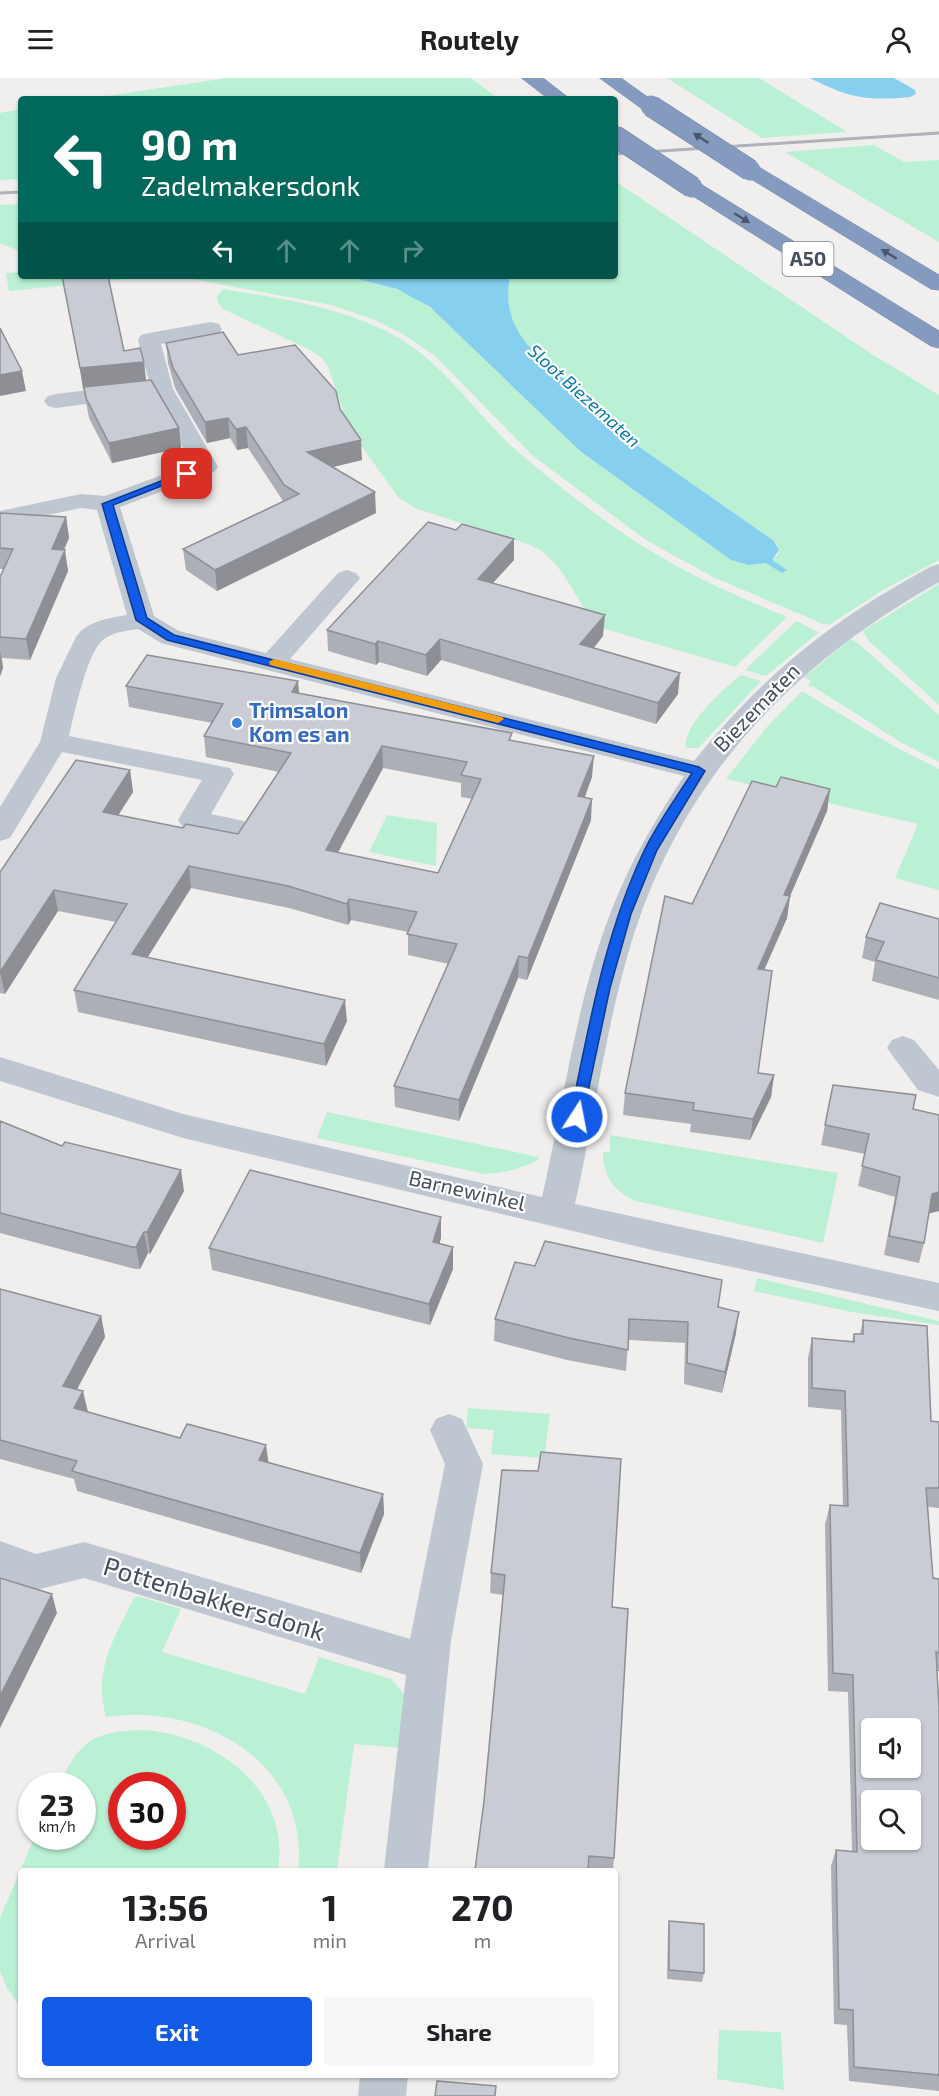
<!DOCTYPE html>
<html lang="en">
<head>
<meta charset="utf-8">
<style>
	:root { --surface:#fff; --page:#f6f6f6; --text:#202124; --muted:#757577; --accent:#125be6 }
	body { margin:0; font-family:"Exo 2",sans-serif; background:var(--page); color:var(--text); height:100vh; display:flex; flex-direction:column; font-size:22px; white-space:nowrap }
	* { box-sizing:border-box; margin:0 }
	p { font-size:20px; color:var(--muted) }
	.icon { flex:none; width:33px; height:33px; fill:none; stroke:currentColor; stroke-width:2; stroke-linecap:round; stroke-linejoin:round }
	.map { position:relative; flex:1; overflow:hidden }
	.panel { position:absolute; left:18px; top:1790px; width:600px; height:210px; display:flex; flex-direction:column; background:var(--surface); border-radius:6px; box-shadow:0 2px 4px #0004 }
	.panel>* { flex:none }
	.hud { position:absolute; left:18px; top:18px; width:600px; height:183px; border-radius:6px; box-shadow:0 2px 4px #0004; background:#00695c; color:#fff; overflow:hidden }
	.buttons { position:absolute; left:861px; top:1640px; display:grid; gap:12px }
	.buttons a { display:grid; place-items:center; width:60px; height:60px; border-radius:6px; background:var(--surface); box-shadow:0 2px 4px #0004; font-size:30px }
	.speed { position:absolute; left:18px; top:1694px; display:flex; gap:12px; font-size:30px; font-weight:700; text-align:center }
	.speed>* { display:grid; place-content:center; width:78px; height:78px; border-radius:50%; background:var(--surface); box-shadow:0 2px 4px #0004; line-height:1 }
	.speed small { font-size:15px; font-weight:400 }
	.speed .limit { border:9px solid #d22; background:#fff; color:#111 }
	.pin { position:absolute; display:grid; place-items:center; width:51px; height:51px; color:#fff; margin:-26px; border-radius:12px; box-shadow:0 3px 9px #0006 }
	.me { position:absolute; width:66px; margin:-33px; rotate:11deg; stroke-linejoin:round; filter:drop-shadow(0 0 4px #0008) }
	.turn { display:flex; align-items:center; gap:21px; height:126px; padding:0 24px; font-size:27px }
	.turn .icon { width:78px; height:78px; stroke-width:2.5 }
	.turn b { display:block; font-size:42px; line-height:51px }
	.lanes { display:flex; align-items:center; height:57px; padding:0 24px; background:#0003; justify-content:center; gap:30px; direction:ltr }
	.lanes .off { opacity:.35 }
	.eta { display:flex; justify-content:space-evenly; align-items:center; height:102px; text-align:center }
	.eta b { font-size:36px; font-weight:700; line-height:42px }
	.button { display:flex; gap:12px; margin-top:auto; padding:12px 24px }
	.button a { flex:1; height:69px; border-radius:6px; background:var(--accent); color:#fff; font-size:24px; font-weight:700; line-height:69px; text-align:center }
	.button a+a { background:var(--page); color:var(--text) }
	header { display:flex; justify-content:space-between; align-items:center; height:78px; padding:0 24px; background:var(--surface); font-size:27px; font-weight:700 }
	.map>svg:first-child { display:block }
</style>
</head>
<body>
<header><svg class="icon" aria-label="menu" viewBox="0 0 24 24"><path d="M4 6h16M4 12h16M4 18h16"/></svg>Routely<svg class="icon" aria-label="person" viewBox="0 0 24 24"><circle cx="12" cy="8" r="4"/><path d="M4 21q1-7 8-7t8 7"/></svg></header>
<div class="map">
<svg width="939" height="2018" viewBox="0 0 939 2018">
	<rect width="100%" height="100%" fill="#f1eeee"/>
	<!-- green -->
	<path fill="#baf0d4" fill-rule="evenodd" d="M 227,0 L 471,0 L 499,21 L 87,21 Z
		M 667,0 L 759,0 L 847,54 L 762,60 Z
		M 21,31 L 21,101 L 0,102 L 0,35 Z
		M 874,67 L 904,84 L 939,82 L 939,164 L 785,74 Z
		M 615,103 L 870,275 L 939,317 L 939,482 L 883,512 L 829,547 L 823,546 L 713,499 L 646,462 L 533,378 L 435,278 L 403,256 L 373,241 L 331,227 L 176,198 L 347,198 L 388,208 L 412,218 L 437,235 L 580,373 L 731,482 L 748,487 L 766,484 L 782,495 L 786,493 L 772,482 L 779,475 L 777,465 L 628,361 L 534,274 C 513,252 503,229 510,198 L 615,198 Z
		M 21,126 L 21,173 L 19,173 L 0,165 L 0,127 Z
		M 21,194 L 21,198 L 126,198 L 127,201 L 9,213 L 6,195 Z
		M 223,211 C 283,221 343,229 397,259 C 448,288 480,343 525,380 C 574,421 627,462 684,492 C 717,510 752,524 787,539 L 735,589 L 602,550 C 577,530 570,496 545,476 C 539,471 532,468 525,465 L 417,431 L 398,419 L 350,352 L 328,289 L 323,281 L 310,272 L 223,231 L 218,225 L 217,218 Z
		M 939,506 L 939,627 L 868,562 L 863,553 Z
		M 796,543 L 819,554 L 766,598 L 745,592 Z
		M 851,561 L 860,567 L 939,637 L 939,684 L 902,665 L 814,609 L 808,608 L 811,603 L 804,599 Z
		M 741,597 L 761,603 L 702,666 L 698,670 L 686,670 C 682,648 724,610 741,597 Z
		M 802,613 L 895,669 L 939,691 L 939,812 L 895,800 L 918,746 L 726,701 L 766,650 Z
		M 387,737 L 437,745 L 436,788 L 369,774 Z
		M 327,1034 L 538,1079 L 539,1081 C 522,1091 504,1095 485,1096 L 317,1060 Z
		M 610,1057 L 838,1095 L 823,1165 L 636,1123 C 614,1113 603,1099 603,1074 L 610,1074 Z
		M 757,1200 L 939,1243 L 939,1247 L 851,1234 L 754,1213 Z
		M 468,1330 L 550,1336 L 544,1380 L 491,1376 L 494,1352 L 466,1350 Z
		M 137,1518 L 181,1531 L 162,1574 L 305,1616 L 319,1579 L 391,1601 L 419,1633 L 404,1670 L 354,1666 L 337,1792 L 298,1792 C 310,1685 202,1624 106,1639 C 93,1591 114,1561 134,1520 Z
		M 138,1652 C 211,1653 292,1711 278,1792 L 21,1792 L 21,1930 L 7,1910 L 0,1893 L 0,1840 L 35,1758 L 82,1758 L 82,1707 L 59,1707 C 80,1664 90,1655 138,1652 ZM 122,1707 L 172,1707 L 172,1758 L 122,1758 Z
		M 719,1952 L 781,1954 L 784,2012 L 717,2001 Z"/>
	<!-- water -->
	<path fill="#86cfef" d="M 810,0 L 894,0 L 915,12 L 916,16 L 910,19 C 865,23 850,20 810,0 Z
		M 347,198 L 510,198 C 505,224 510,245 527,266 L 628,361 L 774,463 L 779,472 L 772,482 L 787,492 L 782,495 L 766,485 L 748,487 L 731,482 L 580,373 L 430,229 L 397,211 Z"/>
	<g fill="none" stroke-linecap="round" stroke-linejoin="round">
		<defs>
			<path id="motorway" d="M 522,0 L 543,0 L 570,21 L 549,21 Z
				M 600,0 L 621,0 L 660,28 L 658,32 L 644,32 Z
				M 750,86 L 757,88 L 939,197 L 939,212 L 931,211 L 743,96 L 740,92 L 743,88 Z
				M 692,103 L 699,105 L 939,253 L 939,270 L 931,268 L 685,113 L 682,109 L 685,105 Z"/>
		</defs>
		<!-- motorway casing -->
		<use href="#motorway" stroke="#6f86ab" stroke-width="1"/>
		<!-- minor -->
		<path fill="#bec7d1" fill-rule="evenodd" d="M 211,244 L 219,246 L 222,251 L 219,256 L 161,266 L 173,311 L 218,389 L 214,394 L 120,429 L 154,538 L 179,553 L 266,575 L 338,495 L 347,492 L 356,495 L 360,500 L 356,505 L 290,581 L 694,683 C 766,594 831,543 930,489 L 939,486 L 939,504 C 790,588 680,702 630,869 C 605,953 594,1041 575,1126 L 939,1205 L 939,1233 L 652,1172 L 183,1060 L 0,1003 L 0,979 L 183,1036 L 542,1119 C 566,1015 578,903 623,805 C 640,767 661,733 684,698 L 161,565 L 138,551 C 125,553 113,554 103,562 C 87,574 74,637 69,658 L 230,690 L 234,696 L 211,736 L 244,743 L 249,750 L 244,757 L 234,759 L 183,749 L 178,742 L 202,702 L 62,674 L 10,760 L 0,763 L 0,729 L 40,664 L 56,600 L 76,559 C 87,543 109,540 127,537 L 97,432 L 81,430 L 0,447 L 0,433 L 81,416 L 105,418 L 192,386 L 151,311 L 138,262 L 141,257 L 149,255 Z
			M 130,307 L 138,309 L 141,314 L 138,319 L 56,330 L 48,328 L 44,323 L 48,318 L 56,316 Z
			M 903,958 L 914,962 L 939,992 L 939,1019 L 918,1012 L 887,970 L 892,962 Z
			M 449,1336 L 462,1341 L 483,1386 L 451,1562 L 428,1792 L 384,1792 L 406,1597 L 84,1500 L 36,1512 L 0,1499 L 0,1463 L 36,1476 L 84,1464 L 410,1561 L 445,1386 L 430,1352 L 436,1341 Z
			M 360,1996 L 408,1996 L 406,2018 L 358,2018 Z"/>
		<!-- motorway -->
		<use href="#motorway" fill="#849bbf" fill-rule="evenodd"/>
		<!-- rail -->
		<path stroke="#b0b2b9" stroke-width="3" d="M 615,76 L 939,55
			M 0,115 L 21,114"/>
		<defs>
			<path id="motorway-bridge" d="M 651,28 L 750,92
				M 615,58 L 692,109"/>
		</defs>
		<!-- motorway-bridge casing -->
		<use href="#motorway-bridge" stroke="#6f86ab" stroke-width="22" stroke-linecap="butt"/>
		<!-- motorway-bridge -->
		<use href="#motorway-bridge" stroke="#849bbf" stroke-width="21"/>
	</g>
	<!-- wall -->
	<path fill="#adafb6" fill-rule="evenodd" d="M 62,198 L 124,273 L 144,284 L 146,302 L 179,350 L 181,370 L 112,385 L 89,340 Z
		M 166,265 L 238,277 L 340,331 L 362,382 L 333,389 L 376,435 L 217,513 L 186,492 L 183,471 L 283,423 L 248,370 L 237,372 L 230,360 L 207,365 L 175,310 L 168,285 Z
		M 0,435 L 66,439 L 69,460 L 64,472 L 68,493 L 30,582 L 2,580 L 3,590 L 0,598 L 0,499 L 4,491 L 0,491 Z
		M 456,452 L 514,461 L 514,482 L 493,505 L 603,558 L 594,570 L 678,616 L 656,646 L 441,582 L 427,598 L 379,584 L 376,587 L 328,573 L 327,552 Z
		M 126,608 L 299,616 L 512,662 L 592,699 L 585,719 L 591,742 L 574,785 L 527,902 L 518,900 L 459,1043 L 395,1029 L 394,1008 L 449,886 L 408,877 L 408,854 L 351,842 L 348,847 L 289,830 L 191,810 L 147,880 L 347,943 L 326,988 L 78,934 L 74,912 L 116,844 L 58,833 L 5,916 L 0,915 L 0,794 L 130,692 L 133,714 L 118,737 L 183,750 L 238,756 L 279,694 L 206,679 L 204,658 L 212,645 L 129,629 ZM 383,690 L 461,705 L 461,719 L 472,721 L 438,795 L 338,775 Z
		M 776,709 L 830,711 L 827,733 L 790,818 L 787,840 L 764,892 L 758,995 L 774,997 L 771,1019 L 750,1062 L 690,1054 L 691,1046 L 623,1037 L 625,1015 Z
		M 939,841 L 939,922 L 872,903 L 875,884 L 862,880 L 866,859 Z
		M 833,1007 L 913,1031 L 939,1037 L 939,1133 L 929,1135 L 924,1165 L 919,1185 L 884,1177 L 895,1119 L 858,1108 L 865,1076 L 821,1067 Z
		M 0,1043 L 62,1068 L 184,1113 L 150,1176 L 148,1175 L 140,1191 L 135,1191 L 0,1155 Z
		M 441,1160 L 439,1166 L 453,1191 L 430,1247 L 212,1192 L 209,1170 Z
		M 0,1211 L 101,1238 L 105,1259 L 77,1311 L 88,1334 L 383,1416 L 384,1436 L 361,1495 L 77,1413 L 74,1401 L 0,1381 Z
		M 719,1229 L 736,1255 L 722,1315 L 684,1306 L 685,1265 L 628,1262 L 626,1293 L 567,1282 L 494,1263 L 495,1241 Z
		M 863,1242 L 931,1343 L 939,1344 L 939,1430 L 928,1429 L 933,1500 L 939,1501 L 939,1593 L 937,1593 L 939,1630 L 939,2013 L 849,2003 L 847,1947 L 834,1946 L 831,1788 L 836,1772 L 852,1773 L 848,1614 L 828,1613 L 825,1446 L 830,1427 L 843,1428 L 841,1332 L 808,1329 L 808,1280 L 812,1260 L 852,1263 L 854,1256 L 860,1256 Z
		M 502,1392 L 612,1529 L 614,1780 L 613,1792 L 475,1792 L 484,1723 L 503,1517 L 490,1515 L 491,1495 Z
		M 669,1843 L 704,1895 L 702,1904 L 667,1901 L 668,1852 Z"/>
	<!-- shaded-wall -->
	<path fill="#8d8f94" d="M 144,284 L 146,304 L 83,311 L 80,290 Z
		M 22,293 L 26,313 L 0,318 L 0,297 Z
		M 228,340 L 230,360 L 207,365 L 205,344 Z
		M 246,349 L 248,370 L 237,372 L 236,351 Z
		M 179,350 L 181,370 L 112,385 L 109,365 Z
		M 361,362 L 362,382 L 308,395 L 307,374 Z
		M 375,414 L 376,435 L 217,513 L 215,492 Z
		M 66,439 L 69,460 L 55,492 L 52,471 Z
		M 514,461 L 514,482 L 478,521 L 478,501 Z
		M 65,472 L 68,493 L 30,582 L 26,561 Z
		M 605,537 L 603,558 L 579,587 L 580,566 Z
		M 440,561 L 441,582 L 427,598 L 426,577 Z
		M 378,563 L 379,584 L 376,587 L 375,566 Z
		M 0,573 L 3,590 L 0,598 Z
		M 680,595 L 678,616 L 656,646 L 658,625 Z
		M 298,603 L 300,624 L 292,614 Z
		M 382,668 L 383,690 L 327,794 L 326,772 Z
		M 594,678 L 592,699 L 577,739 L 578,718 Z
		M 130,692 L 133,714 L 107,755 L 103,734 Z
		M 830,711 L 827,733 L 790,818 L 787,840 L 755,913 L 758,891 L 784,817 Z
		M 592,721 L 591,742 L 527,902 L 528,880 Z
		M 189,788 L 191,810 L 136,898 L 132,876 Z
		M 54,812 L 58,833 L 5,916 L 0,894 Z
		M 349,821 L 351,842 L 348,847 L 347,826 Z
		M 519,878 L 518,900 L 459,1043 L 459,1022 Z
		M 345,922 L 347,943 L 326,988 L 324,966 Z
		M 774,997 L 771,1019 L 750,1062 L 753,1041 Z
		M 181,1092 L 184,1113 L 150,1176 L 147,1154 Z
		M 939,1114 L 939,1133 L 927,1136 L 932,1116 Z
		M 441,1139 L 441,1160 L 433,1186 L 433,1164 Z
		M 144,1154 L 148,1175 L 140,1191 L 136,1169 Z
		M 453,1169 L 453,1191 L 430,1247 L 429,1226 Z
		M 739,1234 L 736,1255 L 722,1315 L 725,1294 Z
		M 101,1238 L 105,1259 L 68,1328 L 63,1308 Z
		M 83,1313 L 88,1334 L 74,1330 Z
		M 266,1367 L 269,1388 L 259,1382 Z
		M 383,1416 L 384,1436 L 361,1495 L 360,1475 Z
		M 52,1516 L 57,1535 L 0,1650 L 0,1618 Z"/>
	<!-- building -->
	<path fill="#c9ccd4" stroke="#8d8f94" stroke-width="1.5" fill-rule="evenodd" d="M 62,198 L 108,198 L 124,273 L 140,270 L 144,284 L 80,290 Z
		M 0,250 L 22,293 L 0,297 Z
		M 223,254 L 238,277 L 295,267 L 336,313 L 340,331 L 361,362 L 307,374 L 375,414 L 215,492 L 183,471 L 299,416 L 284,407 L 246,349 L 236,351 L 228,340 L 205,344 L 173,290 L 166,265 Z
		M 151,302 L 179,350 L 109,365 L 86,320 L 84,309 Z
		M 0,435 L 66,439 L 52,471 L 65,472 L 26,561 L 0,559 L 0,499 L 13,471 L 0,470 Z
		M 428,444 L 456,452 L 462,446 L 514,461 L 478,501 L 605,537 L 580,566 L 680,595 L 658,625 L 440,561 L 426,577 L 378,563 L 375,566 L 327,552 Z
		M 147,577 L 298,603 L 292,614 L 512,655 L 509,662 L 594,678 L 578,718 L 592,721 L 575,764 L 528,880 L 519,878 L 459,1022 L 394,1008 L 457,866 L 407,856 L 417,834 L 349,821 L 347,826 L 288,808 L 189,788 L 132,876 L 345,922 L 324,966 L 74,912 L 127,826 L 54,812 L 0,894 L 0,794 L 76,682 L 130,692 L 103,734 L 183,750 L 186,746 L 238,756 L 291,675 L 204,658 L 223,626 L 126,608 ZM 382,668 L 467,684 L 461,697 L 481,701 L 438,795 L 326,772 Z
		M 781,699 L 830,711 L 784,817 L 790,818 L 758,891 L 772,893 L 758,995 L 774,997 L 753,1041 L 693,1032 L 694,1025 L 625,1015 L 665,818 L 692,826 L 752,703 L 776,709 Z
		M 880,825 L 939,841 L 939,900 L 876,882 L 884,864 L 866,859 Z
		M 833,1007 L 916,1017 L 913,1031 L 939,1037 L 939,1114 L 932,1116 L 924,1165 L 889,1158 L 900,1099 L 862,1088 L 869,1056 L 825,1047 Z
		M 0,1043 L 62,1068 L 65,1064 L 181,1092 L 147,1154 L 144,1154 L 136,1169 L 132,1169 L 0,1135 Z
		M 250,1092 L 441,1139 L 433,1164 L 453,1169 L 429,1226 L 209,1170 Z
		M 545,1163 L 722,1202 L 718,1229 L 739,1234 L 725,1294 L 687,1285 L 688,1244 L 629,1241 L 628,1272 L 569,1260 L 495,1241 L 515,1184 L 535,1188 Z
		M 0,1211 L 101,1238 L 63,1308 L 83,1313 L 74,1330 L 180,1360 L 187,1346 L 266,1367 L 259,1382 L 383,1416 L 360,1475 L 72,1393 L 77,1383 L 0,1362 Z
		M 863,1242 L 927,1248 L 931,1343 L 939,1344 L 939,1410 L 926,1410 L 933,1500 L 939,1501 L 939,1575 L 936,1574 L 939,1630 L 939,1997 L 854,1989 L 853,1932 L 839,1931 L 836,1772 L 857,1774 L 853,1597 L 833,1595 L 830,1427 L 848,1428 L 845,1313 L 812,1310 L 812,1260 L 854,1264 L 854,1256 L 863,1256 ZM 872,1650 L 910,1650 L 910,1689 L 872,1689 ZM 872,1722 L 910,1722 L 910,1761 L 872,1761 Z
		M 541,1374 L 621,1381 L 612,1529 L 628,1531 L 614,1780 L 589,1778 L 588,1792 L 475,1792 L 484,1723 L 505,1497 L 491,1495 L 502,1392 L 538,1393 Z
		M 0,1500 L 52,1516 L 0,1618 Z
		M 669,1843 L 704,1846 L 704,1895 L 669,1892 Z
		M 437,2003 L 496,2008 L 495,2018 L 435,2018 Z"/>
	<!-- one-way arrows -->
	<defs><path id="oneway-solid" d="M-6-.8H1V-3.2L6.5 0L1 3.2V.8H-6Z" transform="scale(1.5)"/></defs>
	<g fill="#4b5766">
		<use href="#oneway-solid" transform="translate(701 60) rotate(-147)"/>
		<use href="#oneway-solid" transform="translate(742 140) rotate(32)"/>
		<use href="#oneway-solid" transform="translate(889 176) rotate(-149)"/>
	</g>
	<!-- route -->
	<path fill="#125be6" stroke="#0c3b96" stroke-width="1.5" d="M 184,394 L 192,396 L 113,427 L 147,540 L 174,557 L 699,689 L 705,693 L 657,772 L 631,836 L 610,910 L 582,1042 L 572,1042 L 570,1039 C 589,949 604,857 644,773 C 657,746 676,720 692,695 L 167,562 L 136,542 L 102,426 Z"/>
	<!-- slow -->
	<path fill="#f59e0b" d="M 274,581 L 502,639 L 504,641 L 498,645 L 270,587 L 269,584 Z"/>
	<!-- markers -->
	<circle fill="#3f7fe0" stroke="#fff" stroke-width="2" cx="237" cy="645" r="6"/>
	<g text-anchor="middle" stroke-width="4.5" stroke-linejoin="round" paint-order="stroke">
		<!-- far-water labels -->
		<g font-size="18" font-style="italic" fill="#077bad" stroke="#fff">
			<text transform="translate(584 318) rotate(42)" y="6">Sloot Biezematen</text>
		</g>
		<!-- shield labels -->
		<rect fill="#fff" stroke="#7d848d" stroke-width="1.5" x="782.5" y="164" width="51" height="34" rx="4.5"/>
		<g font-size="20" font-weight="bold" fill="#454f5c">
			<text x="808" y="188">A50</text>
		</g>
		<!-- street labels -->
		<g font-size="21" fill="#454f5c" stroke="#fff">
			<text transform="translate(757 630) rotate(-46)" y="7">Biezematen</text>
			<text transform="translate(467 1113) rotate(13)" y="7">Barnewinkel</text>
		</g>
		<!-- shop labels -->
		<g font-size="21" font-weight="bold" fill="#366cbe" stroke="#fff" text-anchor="start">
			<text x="249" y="640">Trimsalon<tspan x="249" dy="24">Kom es an</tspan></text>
		</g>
		<!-- near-street labels -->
		<g font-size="26" fill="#454f5c" stroke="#fff">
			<text transform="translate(214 1521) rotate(17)" y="9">Pottenbakkersdonk</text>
		</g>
	</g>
</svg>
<div class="buttons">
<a><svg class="icon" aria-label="sound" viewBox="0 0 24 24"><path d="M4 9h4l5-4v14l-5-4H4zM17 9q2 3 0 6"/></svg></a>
<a><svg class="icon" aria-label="search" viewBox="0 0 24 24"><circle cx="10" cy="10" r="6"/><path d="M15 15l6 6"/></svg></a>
</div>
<div class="speed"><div>23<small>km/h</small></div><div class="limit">30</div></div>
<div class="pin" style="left:187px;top:396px;background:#d93025"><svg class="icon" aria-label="arrive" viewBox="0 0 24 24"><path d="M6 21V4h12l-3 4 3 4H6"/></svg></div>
<svg class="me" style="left:577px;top:1039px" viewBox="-20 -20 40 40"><circle r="17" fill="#125be6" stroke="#fff" stroke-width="3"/><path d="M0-11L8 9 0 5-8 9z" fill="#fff"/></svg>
<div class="hud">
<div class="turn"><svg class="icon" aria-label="left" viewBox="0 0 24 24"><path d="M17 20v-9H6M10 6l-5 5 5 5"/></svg><div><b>90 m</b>Zadelmakersdonk</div></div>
<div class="lanes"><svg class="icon" aria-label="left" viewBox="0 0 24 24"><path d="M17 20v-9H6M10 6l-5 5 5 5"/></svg><svg class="icon off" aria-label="ahead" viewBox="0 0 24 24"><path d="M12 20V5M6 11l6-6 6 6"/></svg><svg class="icon off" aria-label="ahead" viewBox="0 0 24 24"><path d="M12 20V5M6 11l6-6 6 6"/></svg><svg class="icon off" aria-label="right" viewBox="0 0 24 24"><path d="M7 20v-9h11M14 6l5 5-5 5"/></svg></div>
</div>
<section class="panel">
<div class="eta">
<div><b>13:56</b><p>Arrival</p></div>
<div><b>1</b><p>min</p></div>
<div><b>270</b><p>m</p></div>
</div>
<div class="button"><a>Exit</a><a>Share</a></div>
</section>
</div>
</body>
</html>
